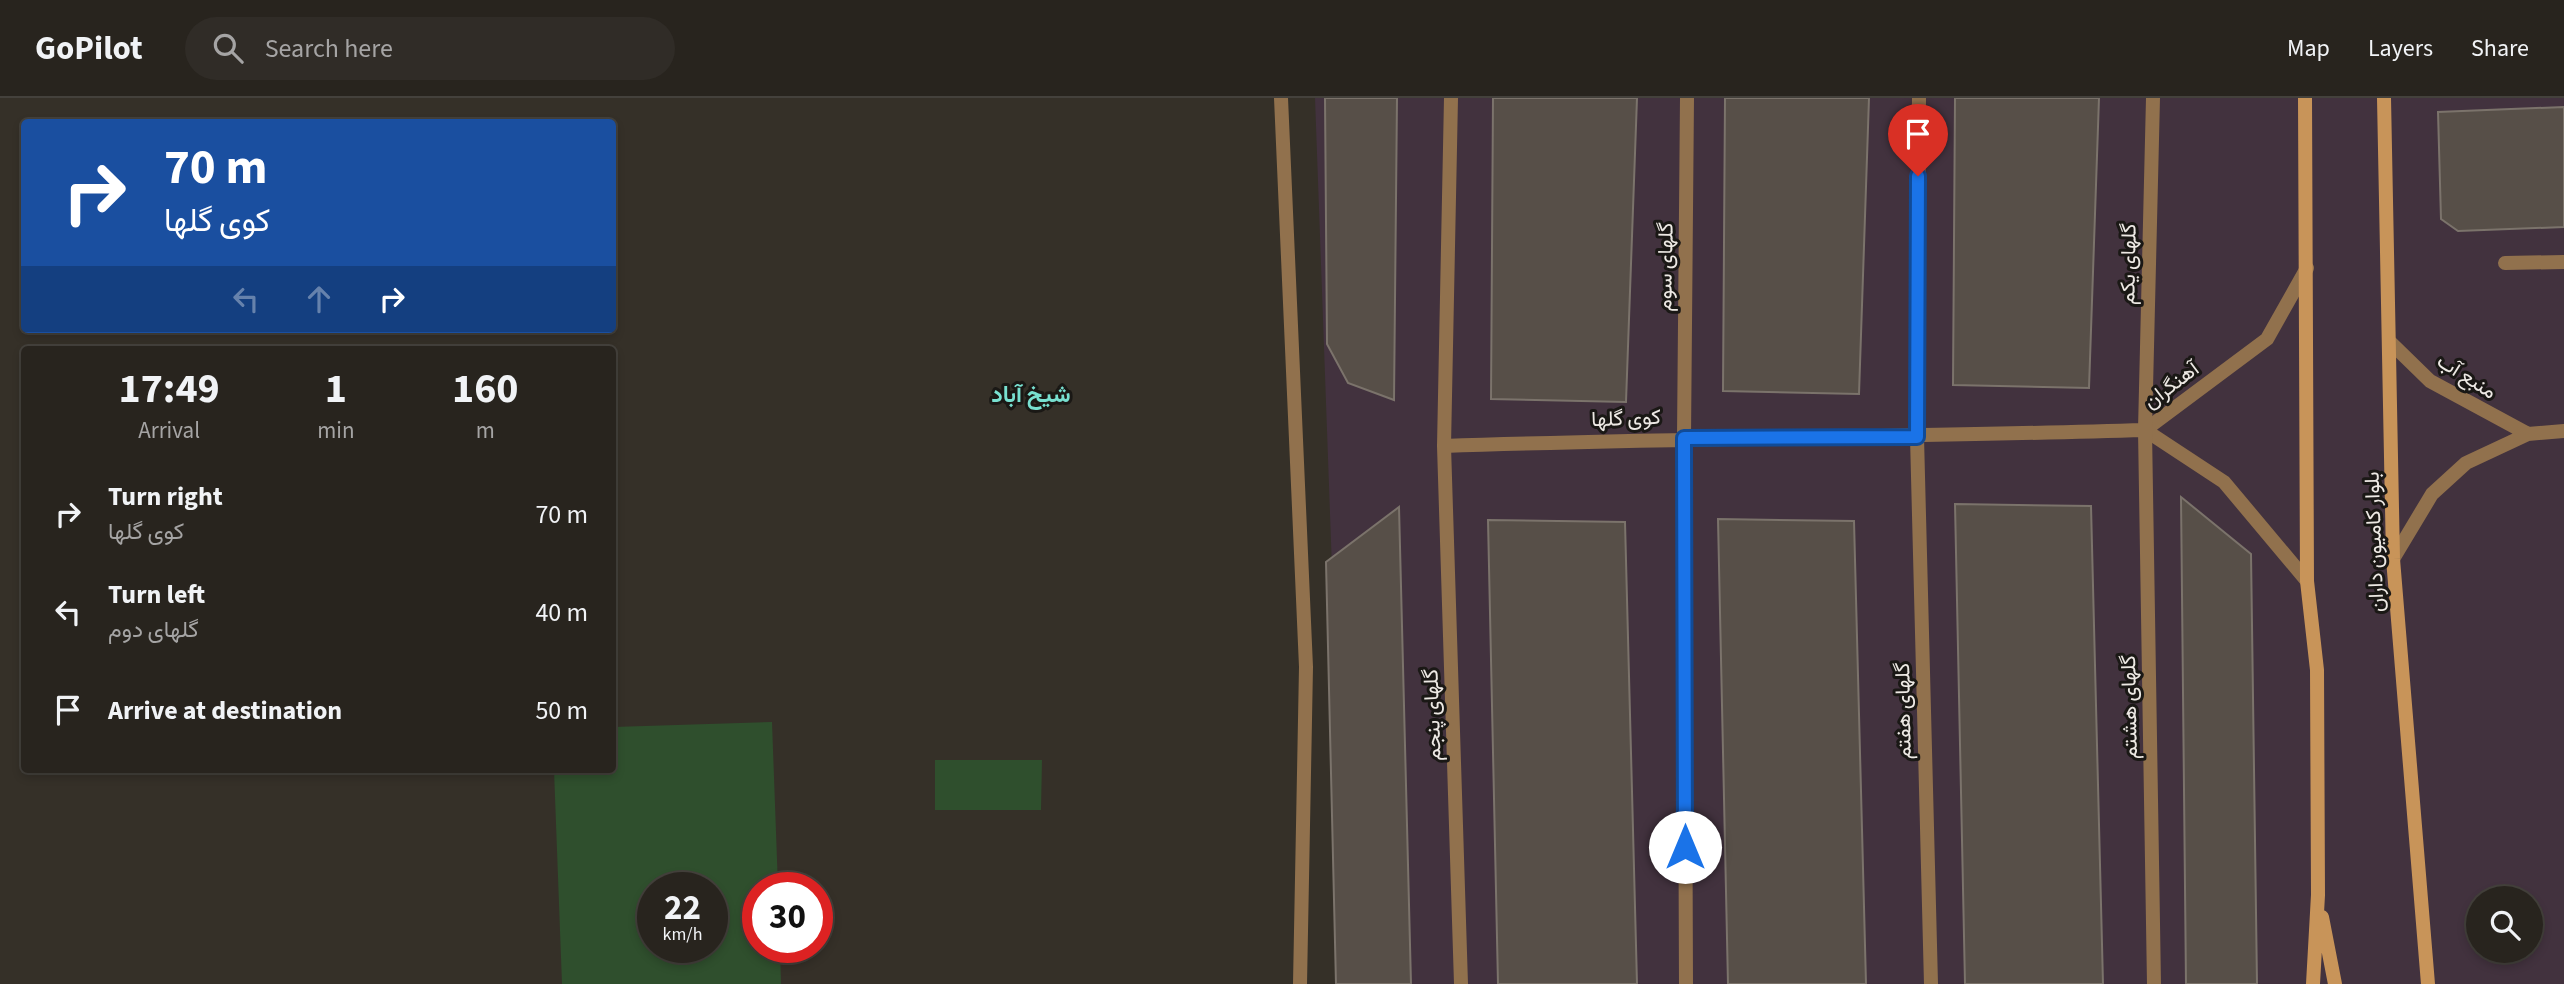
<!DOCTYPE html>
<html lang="en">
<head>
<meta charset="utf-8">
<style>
	:root { --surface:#28241e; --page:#302c27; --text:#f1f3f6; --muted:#a5a4a4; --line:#44413c }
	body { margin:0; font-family:"Source Sans 3",Vazirmatn,sans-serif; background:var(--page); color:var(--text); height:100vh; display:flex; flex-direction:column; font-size:26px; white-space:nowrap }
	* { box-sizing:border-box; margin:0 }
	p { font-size:23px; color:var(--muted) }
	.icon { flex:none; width:38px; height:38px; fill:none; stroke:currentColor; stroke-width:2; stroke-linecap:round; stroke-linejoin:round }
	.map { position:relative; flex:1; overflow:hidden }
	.sheet { position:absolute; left:21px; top:248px; width:595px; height:427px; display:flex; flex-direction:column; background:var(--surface); border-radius:7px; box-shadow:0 4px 10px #0003,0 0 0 2px var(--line) }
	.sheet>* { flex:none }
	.banner { position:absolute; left:21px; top:21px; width:595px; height:214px; border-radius:7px; box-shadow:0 4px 10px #0003,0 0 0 2px var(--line); background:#1a4fa0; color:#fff; overflow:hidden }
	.tools { position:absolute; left:2466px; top:788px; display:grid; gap:14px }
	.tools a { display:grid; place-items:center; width:77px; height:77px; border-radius:50%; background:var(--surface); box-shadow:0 4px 10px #0003,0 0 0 2px var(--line); font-size:35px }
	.speed { position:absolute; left:637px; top:774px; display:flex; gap:14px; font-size:35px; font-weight:700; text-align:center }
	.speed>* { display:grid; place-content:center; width:91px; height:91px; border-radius:50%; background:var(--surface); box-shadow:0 4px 10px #0003,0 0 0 2px var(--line); line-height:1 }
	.speed small { font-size:18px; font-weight:400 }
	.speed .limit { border:10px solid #d22; background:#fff; color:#111 }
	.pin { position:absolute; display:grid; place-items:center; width:60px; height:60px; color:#fff; margin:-72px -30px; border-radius:50% 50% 50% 0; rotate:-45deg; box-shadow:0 0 7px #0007 }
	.pin .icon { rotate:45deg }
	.me { position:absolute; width:77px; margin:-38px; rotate:0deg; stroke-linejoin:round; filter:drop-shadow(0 0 5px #0008) }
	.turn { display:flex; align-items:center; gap:24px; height:147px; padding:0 28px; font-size:32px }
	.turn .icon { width:91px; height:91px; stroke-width:2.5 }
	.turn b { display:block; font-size:49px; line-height:60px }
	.lanes { display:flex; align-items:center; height:66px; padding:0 28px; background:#0003; justify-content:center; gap:35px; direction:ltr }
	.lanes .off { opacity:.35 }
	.eta { display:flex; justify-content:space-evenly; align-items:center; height:119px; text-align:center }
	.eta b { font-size:42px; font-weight:700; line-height:49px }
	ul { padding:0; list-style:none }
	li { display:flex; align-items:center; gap:21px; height:98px; padding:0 28px }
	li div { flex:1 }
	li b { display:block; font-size:26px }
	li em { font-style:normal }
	header { display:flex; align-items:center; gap:42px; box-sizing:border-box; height:98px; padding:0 35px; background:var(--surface); border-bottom:2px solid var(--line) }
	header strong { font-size:33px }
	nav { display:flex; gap:38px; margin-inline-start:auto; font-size:24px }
	.search { width:490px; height:63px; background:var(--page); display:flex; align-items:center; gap:18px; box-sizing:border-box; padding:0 24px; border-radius:38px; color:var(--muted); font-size:26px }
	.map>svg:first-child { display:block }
</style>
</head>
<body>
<header>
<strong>GoPilot</strong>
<div class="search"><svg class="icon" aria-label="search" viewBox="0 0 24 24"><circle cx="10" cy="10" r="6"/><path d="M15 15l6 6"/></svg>Search here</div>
<nav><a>Map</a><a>Layers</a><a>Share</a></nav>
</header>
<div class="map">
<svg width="2564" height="886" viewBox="0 0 2564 886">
	<rect width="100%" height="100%" fill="#353028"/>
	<!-- commercial -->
	<path fill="#42323e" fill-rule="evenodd" d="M 1315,0 L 2564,0 L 2564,886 L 1347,886 ZM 2478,800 L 2530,800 L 2530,852 L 2478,852 Z"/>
	<!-- green -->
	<path fill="#2f4f2d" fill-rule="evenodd" d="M 772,624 L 778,789 L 758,789 L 758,849 L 780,849 L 781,886 L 562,886 L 554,672 L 612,672 L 613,629 ZM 653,789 L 712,789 L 712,849 L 653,849 Z
		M 935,662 L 1042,662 L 1041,712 L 935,712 Z"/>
	<!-- building -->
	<path fill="#574f48" stroke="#7b736b" stroke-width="2" d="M 1325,0 L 1397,0 L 1394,302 L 1348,285 L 1327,246 Z
		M 1493,0 L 1637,0 L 1626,304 L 1491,301 Z
		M 1725,0 L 1869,0 L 1859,296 L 1723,293 Z
		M 1955,0 L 2099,0 L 2089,290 L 1953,287 Z
		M 2564,9 L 2564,129 L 2458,133 L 2441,121 L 2438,14 Z
		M 2181,399 L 2251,456 L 2257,886 L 2186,886 Z
		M 1955,406 L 2091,408 L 2103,886 L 1965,886 Z
		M 1399,409 L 1411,886 L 1336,886 L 1326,464 Z
		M 1718,421 L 1854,423 L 1866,886 L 1728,886 Z
		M 1488,422 L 1625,424 L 1637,886 L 1498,886 Z"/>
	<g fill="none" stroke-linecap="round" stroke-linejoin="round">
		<!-- lane -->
		<path stroke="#91714d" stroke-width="14" d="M 2505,165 L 2564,164
			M 2391,245 L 2430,283 L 2528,336
			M 2393,461 L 2432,396 L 2466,365 L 2528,336 L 2564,333
			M 2307,483 L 2224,384 L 2145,332 L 2267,241 L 2307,170"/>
		<!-- street -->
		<path stroke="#91714d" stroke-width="14" d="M 1281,0 L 1306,569 L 1300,886
			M 1451,0 L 1444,348 L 1461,886
			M 1919,0 L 1917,339 L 1931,886
			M 2153,0 L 2145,332 L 2154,886
			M 1444,348 C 1678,340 1911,339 2145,332
			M 1686,886 L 1684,339 L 1687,0"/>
		<!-- secondary -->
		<path stroke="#c89459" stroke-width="14" d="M 2305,0 L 2307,483 L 2317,572 L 2318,797 L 2313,886
			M 2384,0 L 2393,461 L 2428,886
			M 2322,819 L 2335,886"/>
	</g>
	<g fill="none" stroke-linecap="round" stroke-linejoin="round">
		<defs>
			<path id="route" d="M 1685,749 L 1684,340 L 1917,339 L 1918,78"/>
		</defs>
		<!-- route casing -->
		<use href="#route" stroke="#114b97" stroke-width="18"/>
		<!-- route -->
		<use href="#route" stroke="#1a73e8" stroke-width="12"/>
	</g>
	<g text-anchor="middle" stroke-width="6" stroke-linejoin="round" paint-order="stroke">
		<!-- street labels -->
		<g font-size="21" fill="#ede9e4" stroke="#1a1815">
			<text transform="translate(2128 166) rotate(-89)" y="7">گلهای یکم</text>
			<text transform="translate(1665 169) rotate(-89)" y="7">گلهای سوم</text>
			<text transform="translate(2467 278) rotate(32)" y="7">منبع آب</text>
			<text transform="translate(2171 287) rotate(-37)" y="7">آهنگران</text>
			<text transform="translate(1626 320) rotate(-2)" y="7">کوی گلها</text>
			<text transform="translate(2374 444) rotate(-92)" y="7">بلوار کامیون داران</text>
			<text transform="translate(2129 609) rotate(-91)" y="7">گلهای هشتم</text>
			<text transform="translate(1903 613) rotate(-91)" y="7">گلهای هفتم</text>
			<text transform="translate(1432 617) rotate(-92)" y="7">گلهای پنجم</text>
		</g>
		<!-- neighbourhood labels -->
		<g font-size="23" font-weight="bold" fill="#78e0d0" stroke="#1a1815">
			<text x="1031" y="304">شیخ آباد</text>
		</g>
	</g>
</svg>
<div class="tools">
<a><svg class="icon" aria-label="search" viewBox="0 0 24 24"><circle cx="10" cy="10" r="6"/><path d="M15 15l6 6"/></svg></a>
</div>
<div class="speed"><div>22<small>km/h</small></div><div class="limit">30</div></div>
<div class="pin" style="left:1918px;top:78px;background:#d93025"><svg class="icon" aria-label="arrive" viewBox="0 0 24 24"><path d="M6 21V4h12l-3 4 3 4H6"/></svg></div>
<svg class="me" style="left:1685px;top:749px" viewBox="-20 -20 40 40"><circle r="19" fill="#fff"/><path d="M0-13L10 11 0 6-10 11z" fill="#1a73e8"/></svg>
<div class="banner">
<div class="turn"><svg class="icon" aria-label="right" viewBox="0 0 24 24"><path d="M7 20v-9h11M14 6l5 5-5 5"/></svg><div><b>70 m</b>کوی گلها</div></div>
<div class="lanes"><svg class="icon off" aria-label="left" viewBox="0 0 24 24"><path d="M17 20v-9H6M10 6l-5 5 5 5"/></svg><svg class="icon off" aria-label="ahead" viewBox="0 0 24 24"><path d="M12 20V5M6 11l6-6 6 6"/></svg><svg class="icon" aria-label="right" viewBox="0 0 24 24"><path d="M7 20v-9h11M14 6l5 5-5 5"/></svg></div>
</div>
<section class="sheet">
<div class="eta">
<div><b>17:49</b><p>Arrival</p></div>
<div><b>1</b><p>min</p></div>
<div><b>160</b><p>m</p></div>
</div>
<ul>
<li><svg class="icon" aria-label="right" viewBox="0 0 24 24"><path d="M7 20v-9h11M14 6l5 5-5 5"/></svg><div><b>Turn right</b><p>کوی گلها</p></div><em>70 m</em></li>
<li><svg class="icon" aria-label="left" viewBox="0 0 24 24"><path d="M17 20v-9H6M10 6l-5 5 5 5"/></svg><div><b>Turn left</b><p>گلهای دوم</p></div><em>40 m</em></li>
<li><svg class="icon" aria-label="arrive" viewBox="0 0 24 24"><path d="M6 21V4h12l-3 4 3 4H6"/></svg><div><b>Arrive at destination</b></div><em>50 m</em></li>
</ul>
</section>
</div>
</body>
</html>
